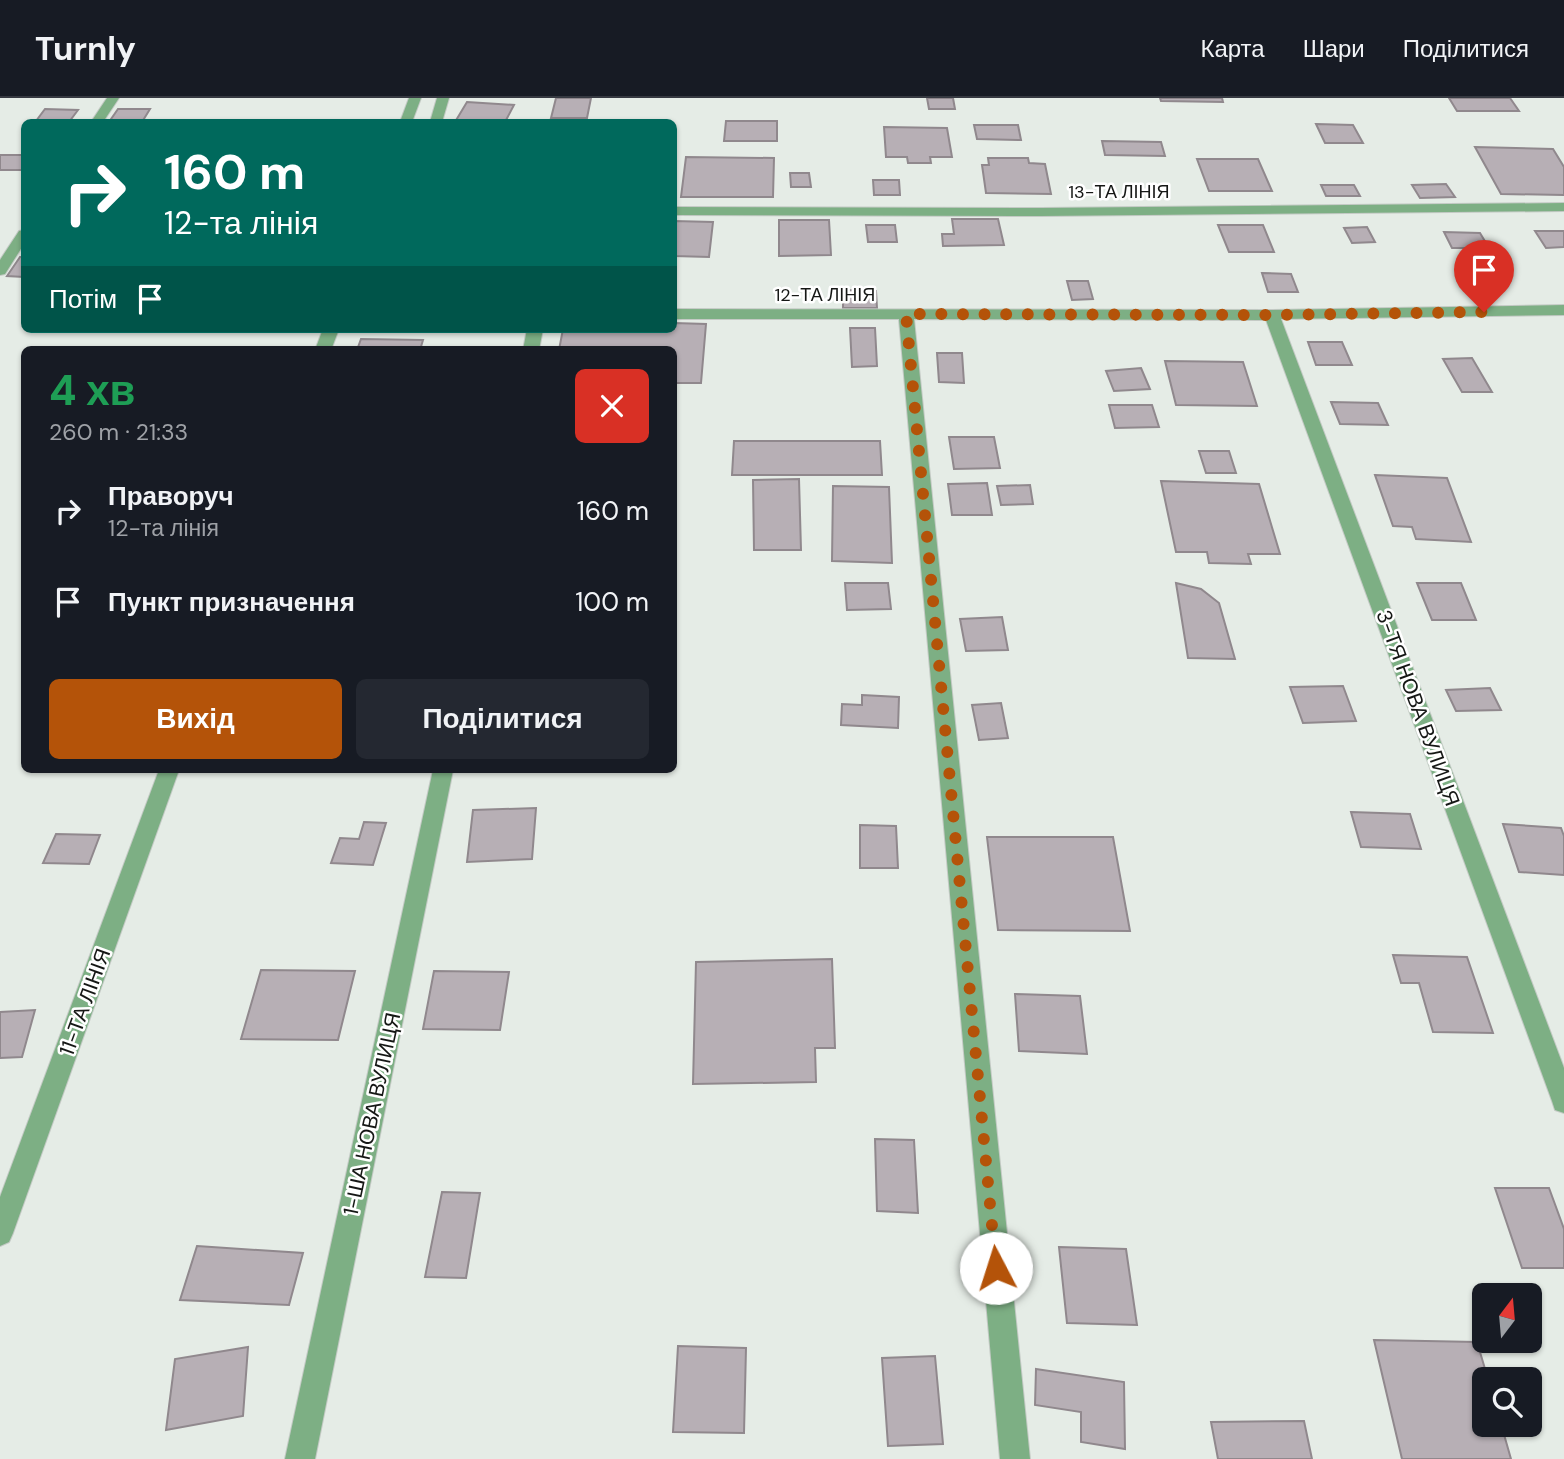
<!DOCTYPE html>
<html lang="uk">
<head>
<meta charset="utf-8">
<style>
	:root { --surface:#171b24; --page:#242831; --text:#f1f3f6; --muted:#9ea1a6; --line:#363941; --accent:#b45309 }
	body { margin:0; font-family:"DM Sans",sans-serif; background:var(--page); color:var(--text); height:100vh; display:flex; flex-direction:column; font-size:26px; white-space:nowrap }
	* { box-sizing:border-box; margin:0 }
	p { font-size:23px; color:var(--muted) }
	.icon { flex:none; width:38px; height:38px; fill:none; stroke:currentColor; stroke-width:2; stroke-linecap:round; stroke-linejoin:round }
	.map { position:relative; flex:1; overflow:hidden }
	.side { position:absolute; left:21px; top:248px; width:656px; height:427px; display:flex; flex-direction:column; background:var(--surface); border-radius:10px; box-shadow:0 2px 5px #0004 }
	.side>* { flex:none }
	.top-card { position:absolute; left:21px; top:21px; width:656px; height:214px; border-radius:10px; box-shadow:0 2px 5px #0004; background:#00695c; color:#fff; overflow:hidden }
	.needle { width:46px; rotate:16deg }
	.controls { position:absolute; left:1472px; top:1185px; display:grid; gap:14px }
	.controls a { display:grid; place-items:center; width:70px; height:70px; border-radius:10px; background:var(--surface); box-shadow:0 2px 5px #0004; font-size:35px }
	.pin { position:absolute; display:grid; place-items:center; width:60px; height:60px; color:#fff; margin:-72px -30px; border-radius:50% 50% 50% 0; rotate:-45deg; box-shadow:0 0 7px #0007 }
	.pin .icon { rotate:45deg }
	.me { position:absolute; width:77px; margin:-38px; rotate:355deg; stroke-linejoin:round; filter:drop-shadow(0 0 5px #0008) }
	.turn { display:flex; align-items:center; gap:24px; height:147px; padding:0 28px; font-size:32px }
	.turn .icon { width:91px; height:91px; stroke-width:2.5 }
	.turn b { display:block; font-size:49px; line-height:60px }
	.then { display:flex; align-items:center; height:66px; padding:0 28px; background:#0003; gap:14px; font-size:26px }
	.round { display:grid; place-items:center; flex:none; width:74px; height:74px; border-radius:10px; background:var(--page) }
	.overview { display:flex; align-items:center; justify-content:space-between; height:119px; padding:0 28px }
	h1 { font-size:42px; font-weight:800; line-height:52px; color:#1e9e55 }
	.primary-button { display:flex; gap:14px; margin-top:auto; padding:14px 28px }
	.primary-button a { flex:1; height:80px; border-radius:10px; background:var(--accent); color:#fff; font-size:28px; font-weight:800; line-height:80px; text-align:center }
	.primary-button a+a { background:var(--page); color:var(--text) }
	ul { padding:0; list-style:none }
	li { display:flex; align-items:center; gap:21px; height:91px; padding:0 28px }
	li div { flex:1 }
	li b { display:block; font-size:26px }
	li em { font-style:normal }
	header { display:flex; align-items:center; gap:42px; box-sizing:border-box; height:98px; padding:0 35px; background:var(--surface); border-bottom:2px solid var(--line) }
	header strong { font-size:33px }
	nav { display:flex; gap:38px; margin-inline-start:auto; font-size:24px }
	.map>svg:first-child { display:block }
</style>
</head>
<body>
<header>
<strong>Turnly</strong>
<nav><a>Карта</a><a>Шари</a><a>Поділитися</a></nav>
</header>
<div class="map">
<svg width="1564" height="1361" viewBox="0 0 1564 1361">
	<rect width="100%" height="100%" fill="#e5ece6"/>
	<!-- building -->
	<path fill="#b7afb5" stroke="#90888d" stroke-width="2" d="M 556,0 L 591,0 L 587,20 L 551,20 Z
		M 927,0 L 953,0 L 955,11 L 929,11 Z
		M 1160,0 L 1222,0 L 1223,4 L 1161,3 Z
		M 1449,0 L 1510,0 L 1519,13 L 1457,13 Z
		M 467,4 L 514,7 L 505,24 L 455,24 Z
		M 45,11 L 78,12 L 69,24 L 36,23 Z
		M 118,11 L 150,11 L 142,24 L 109,24 Z
		M 726,23 L 777,23 L 777,43 L 724,43 Z
		M 1316,26 L 1353,27 L 1363,45 L 1325,45 Z
		M 974,27 L 1018,27 L 1021,42 L 977,41 Z
		M 884,29 L 947,30 L 952,59 L 930,59 L 931,65 L 908,65 L 907,59 L 886,59 Z
		M 1102,43 L 1161,44 L 1165,58 L 1105,57 Z
		M 1475,49 L 1553,51 L 1564,69 L 1564,97 L 1501,96 Z
		M 0,57 L 24,57 L 24,69 L 22,72 L 0,72 Z
		M 686,59 L 774,60 L 773,99 L 681,99 Z
		M 988,60 L 1028,60 L 1029,65 L 1045,66 L 1051,96 L 986,95 L 982,67 L 989,67 Z
		M 1197,61 L 1258,61 L 1272,93 L 1209,93 Z
		M 790,75 L 809,75 L 811,89 L 791,89 Z
		M 873,82 L 899,82 L 900,97 L 874,97 Z
		M 1446,86 L 1455,99 L 1420,100 L 1412,87 Z
		M 1321,87 L 1354,87 L 1360,98 L 1326,98 Z
		M 952,121 L 998,121 L 1004,147 L 943,148 L 942,136 L 954,136 Z
		M 779,122 L 829,122 L 831,157 L 779,158 Z
		M 674,123 L 713,124 L 709,159 L 674,158 Z
		M 866,127 L 895,127 L 897,144 L 868,144 Z
		M 1218,127 L 1263,127 L 1274,154 L 1229,154 Z
		M 1367,129 L 1375,144 L 1352,145 L 1344,130 Z
		M 1535,133 L 1564,133 L 1564,149 L 1546,150 Z
		M 1444,134 L 1480,135 L 1489,150 L 1452,150 Z
		M 20,159 L 24,159 L 24,179 L 7,178 Z
		M 1262,175 L 1291,176 L 1298,194 L 1268,194 Z
		M 1067,183 L 1088,183 L 1093,201 L 1072,202 Z
		M 843,192 L 876,193 L 877,210 L 843,210 Z
		M 674,225 L 706,226 L 701,285 L 674,285 L 674,252 L 559,252 L 563,231 L 674,231 Z
		M 850,230 L 875,230 L 877,268 L 852,269 Z
		M 361,241 L 423,242 L 420,252 L 357,252 Z
		M 1308,244 L 1342,244 L 1352,267 L 1316,267 Z
		M 937,255 L 962,255 L 964,285 L 939,284 Z
		M 1472,260 L 1492,294 L 1462,294 L 1443,261 Z
		M 1165,263 L 1243,264 L 1257,308 L 1176,307 Z
		M 1141,270 L 1150,291 L 1114,293 L 1106,273 Z
		M 1331,304 L 1378,305 L 1388,327 L 1340,326 Z
		M 1109,307 L 1152,307 L 1159,329 L 1115,330 Z
		M 949,339 L 994,339 L 1000,370 L 954,371 Z
		M 734,343 L 880,343 L 882,377 L 732,377 Z
		M 1199,353 L 1229,353 L 1236,375 L 1206,375 Z
		M 1375,377 L 1447,380 L 1471,444 L 1416,441 L 1412,429 L 1393,428 Z
		M 799,381 L 801,452 L 754,452 L 753,382 Z
		M 1161,383 L 1259,386 L 1280,456 L 1248,456 L 1251,466 L 1209,465 L 1207,454 L 1176,454 Z
		M 987,385 L 992,417 L 952,417 L 948,386 Z
		M 1030,387 L 1033,406 L 1001,407 L 997,388 Z
		M 833,388 L 889,389 L 892,465 L 832,463 Z
		M 845,485 L 888,485 L 891,511 L 847,512 Z
		M 1176,485 L 1201,491 L 1219,505 L 1235,561 L 1188,560 Z
		M 1417,485 L 1461,485 L 1476,522 L 1432,522 Z
		M 1002,519 L 1008,552 L 966,553 L 960,521 Z
		M 1343,588 L 1356,623 L 1303,625 L 1290,589 Z
		M 1490,590 L 1501,612 L 1456,613 L 1446,592 Z
		M 862,597 L 899,599 L 898,630 L 841,627 L 842,606 L 862,607 Z
		M 1001,605 L 1008,640 L 979,642 L 972,607 Z
		M 536,710 L 532,761 L 467,764 L 473,712 Z
		M 1351,714 L 1410,716 L 1421,751 L 1361,749 Z
		M 364,724 L 386,725 L 373,767 L 331,765 L 340,740 L 359,741 Z
		M 1503,726 L 1561,730 L 1564,738 L 1564,777 L 1519,774 Z
		M 860,727 L 896,728 L 898,770 L 860,770 Z
		M 56,736 L 100,737 L 89,766 L 43,765 Z
		M 987,739 L 1113,739 L 1130,833 L 998,832 Z
		M 1393,857 L 1467,859 L 1493,935 L 1433,934 L 1419,885 L 1401,885 Z
		M 832,861 L 835,950 L 815,950 L 816,984 L 693,986 L 696,864 Z
		M 261,872 L 355,873 L 338,942 L 241,941 Z
		M 434,873 L 509,874 L 500,932 L 423,931 Z
		M 1015,896 L 1080,898 L 1087,956 L 1019,953 Z
		M 35,912 L 22,959 L 0,960 L 0,914 Z
		M 875,1041 L 914,1042 L 918,1115 L 877,1113 Z
		M 1495,1090 L 1549,1090 L 1564,1131 L 1564,1170 L 1522,1170 Z
		M 442,1094 L 480,1095 L 466,1180 L 425,1179 Z
		M 197,1148 L 303,1155 L 289,1207 L 180,1202 Z
		M 1059,1149 L 1126,1151 L 1137,1227 L 1067,1225 Z
		M 1374,1242 L 1477,1244 L 1488,1281 L 1484,1281 L 1484,1326 L 1501,1326 L 1511,1361 L 1402,1361 Z
		M 678,1248 L 746,1250 L 744,1335 L 673,1334 Z
		M 248,1249 L 243,1318 L 166,1332 L 175,1261 Z
		M 935,1258 L 943,1346 L 888,1348 L 882,1260 Z
		M 1036,1271 L 1124,1284 L 1125,1351 L 1081,1344 L 1081,1314 L 1035,1307 Z
		M 1304,1323 L 1312,1361 L 1218,1361 L 1211,1324 Z"/>
	<g fill="none" stroke-linecap="round" stroke-linejoin="round">
		<defs>
			<path id="minor" d="M 107,0 L 119,0 L 103,24 L 91,24 Z
				M 409,0 L 421,0 L 412,24 L 400,24 Z
				M 437,0 L 449,0 L 442,24 L 430,24 Z
				M 1564,105 L 1564,113 L 1041,118 L 674,117 L 674,109 L 1041,110 Z
				M 24,132 L 24,146 L 5,176 L 0,177 L 0,162 L 19,133 Z
				M 1564,207 L 1564,217 L 1281,221 L 1564,970 L 1564,1015 L 1555,1012 L 1552,1003 L 1266,222 L 914,221 L 1030,1361 L 1000,1361 L 899,221 L 674,221 L 674,211 L 1272,212 Z
				M 323,231 L 339,231 L 331,252 L 315,252 Z
				M 527,231 L 543,231 L 539,252 L 523,252 Z
				M 159,672 L 179,672 L 13,1135 L 9,1144 L 0,1148 L 0,1099 Z
				M 433,672 L 453,672 L 315,1361 L 285,1361 Z"/>
		</defs>
		<!-- minor casing -->
		<use href="#minor" stroke="#c4cac5" stroke-width="2"/>
		<!-- minor -->
		<use href="#minor" fill="#7daf84" fill-rule="evenodd"/>
	</g>
	<g fill="none" stroke-linecap="round" stroke-linejoin="round">
		<!-- route -->
		<path stroke="#b45309" stroke-width="12" stroke-dasharray="0 21.6" d="M 996,1170 L 906,216 L 1272,217 L 1484,214"/>
	</g>
	<g text-anchor="middle" stroke-width="5" stroke-linejoin="round" paint-order="stroke">
		<!-- far-street labels -->
		<g font-size="18" fill="#151715" stroke="#fff">
			<text x="1119" y="100">13-ТА ЛІНІЯ</text>
			<text x="825" y="203">12-ТА ЛІНІЯ</text>
		</g>
		<!-- street labels -->
		<g font-size="21" fill="#151715" stroke="#fff">
			<text transform="translate(1418 610) rotate(70)" y="7">3-ТЯ НОВА ВУЛИЦЯ</text>
			<text transform="translate(85 904) rotate(-70)" y="7">11-ТА ЛІНІЯ</text>
			<text transform="translate(372 1016) rotate(-78)" y="7">1-ША НОВА ВУЛИЦЯ</text>
		</g>
	</g>
</svg>
<div class="controls">
<a><svg class="needle" viewBox="-14 -14 28 28"><path d="M0-13l5 13h-10z" fill="#e53935"/><path d="M0 13l5-13h-10z" fill="#9ea1a6"/></svg></a>
<a><svg class="icon" aria-label="search" viewBox="0 0 24 24"><circle cx="10" cy="10" r="6"/><path d="M15 15l6 6"/></svg></a>
</div>
<div class="pin" style="left:1484px;top:214px;background:#d93025"><svg class="icon" aria-label="arrive" viewBox="0 0 24 24"><path d="M6 21V4h12l-3 4 3 4H6"/></svg></div>
<svg class="me" style="left:996px;top:1170px" viewBox="-20 -20 40 40"><circle r="19" fill="#fff"/><path d="M0-13L10 11 0 6-10 11z" fill="#b45309"/></svg>
<div class="top-card">
<div class="turn"><svg class="icon" aria-label="right" viewBox="0 0 24 24"><path d="M7 20v-9h11M14 6l5 5-5 5"/></svg><div><b>160 m</b>12-та лінія</div></div>
<div class="then">Потім<svg class="icon" aria-label="arrive" viewBox="0 0 24 24"><path d="M6 21V4h12l-3 4 3 4H6"/></svg></div>
</div>
<section class="side">
<div class="overview"><div><h1>4 хв</h1><p>260 m · 21:33</p></div><a class="round" style="background:#d93025;color:#fff"><svg class="icon" aria-label="close" viewBox="0 0 24 24"><path d="M6 6l12 12M18 6L6 18"/></svg></a></div>
<ul>
<li><svg class="icon" aria-label="right" viewBox="0 0 24 24"><path d="M7 20v-9h11M14 6l5 5-5 5"/></svg><div><b>Праворуч</b><p>12-та лінія</p></div><em>160 m</em></li>
<li><svg class="icon" aria-label="arrive" viewBox="0 0 24 24"><path d="M6 21V4h12l-3 4 3 4H6"/></svg><div><b>Пункт призначення</b></div><em>100 m</em></li>
</ul>
<div class="primary-button"><a>Вихід</a><a>Поділитися</a></div>
</section>
</div>
</body>
</html>
